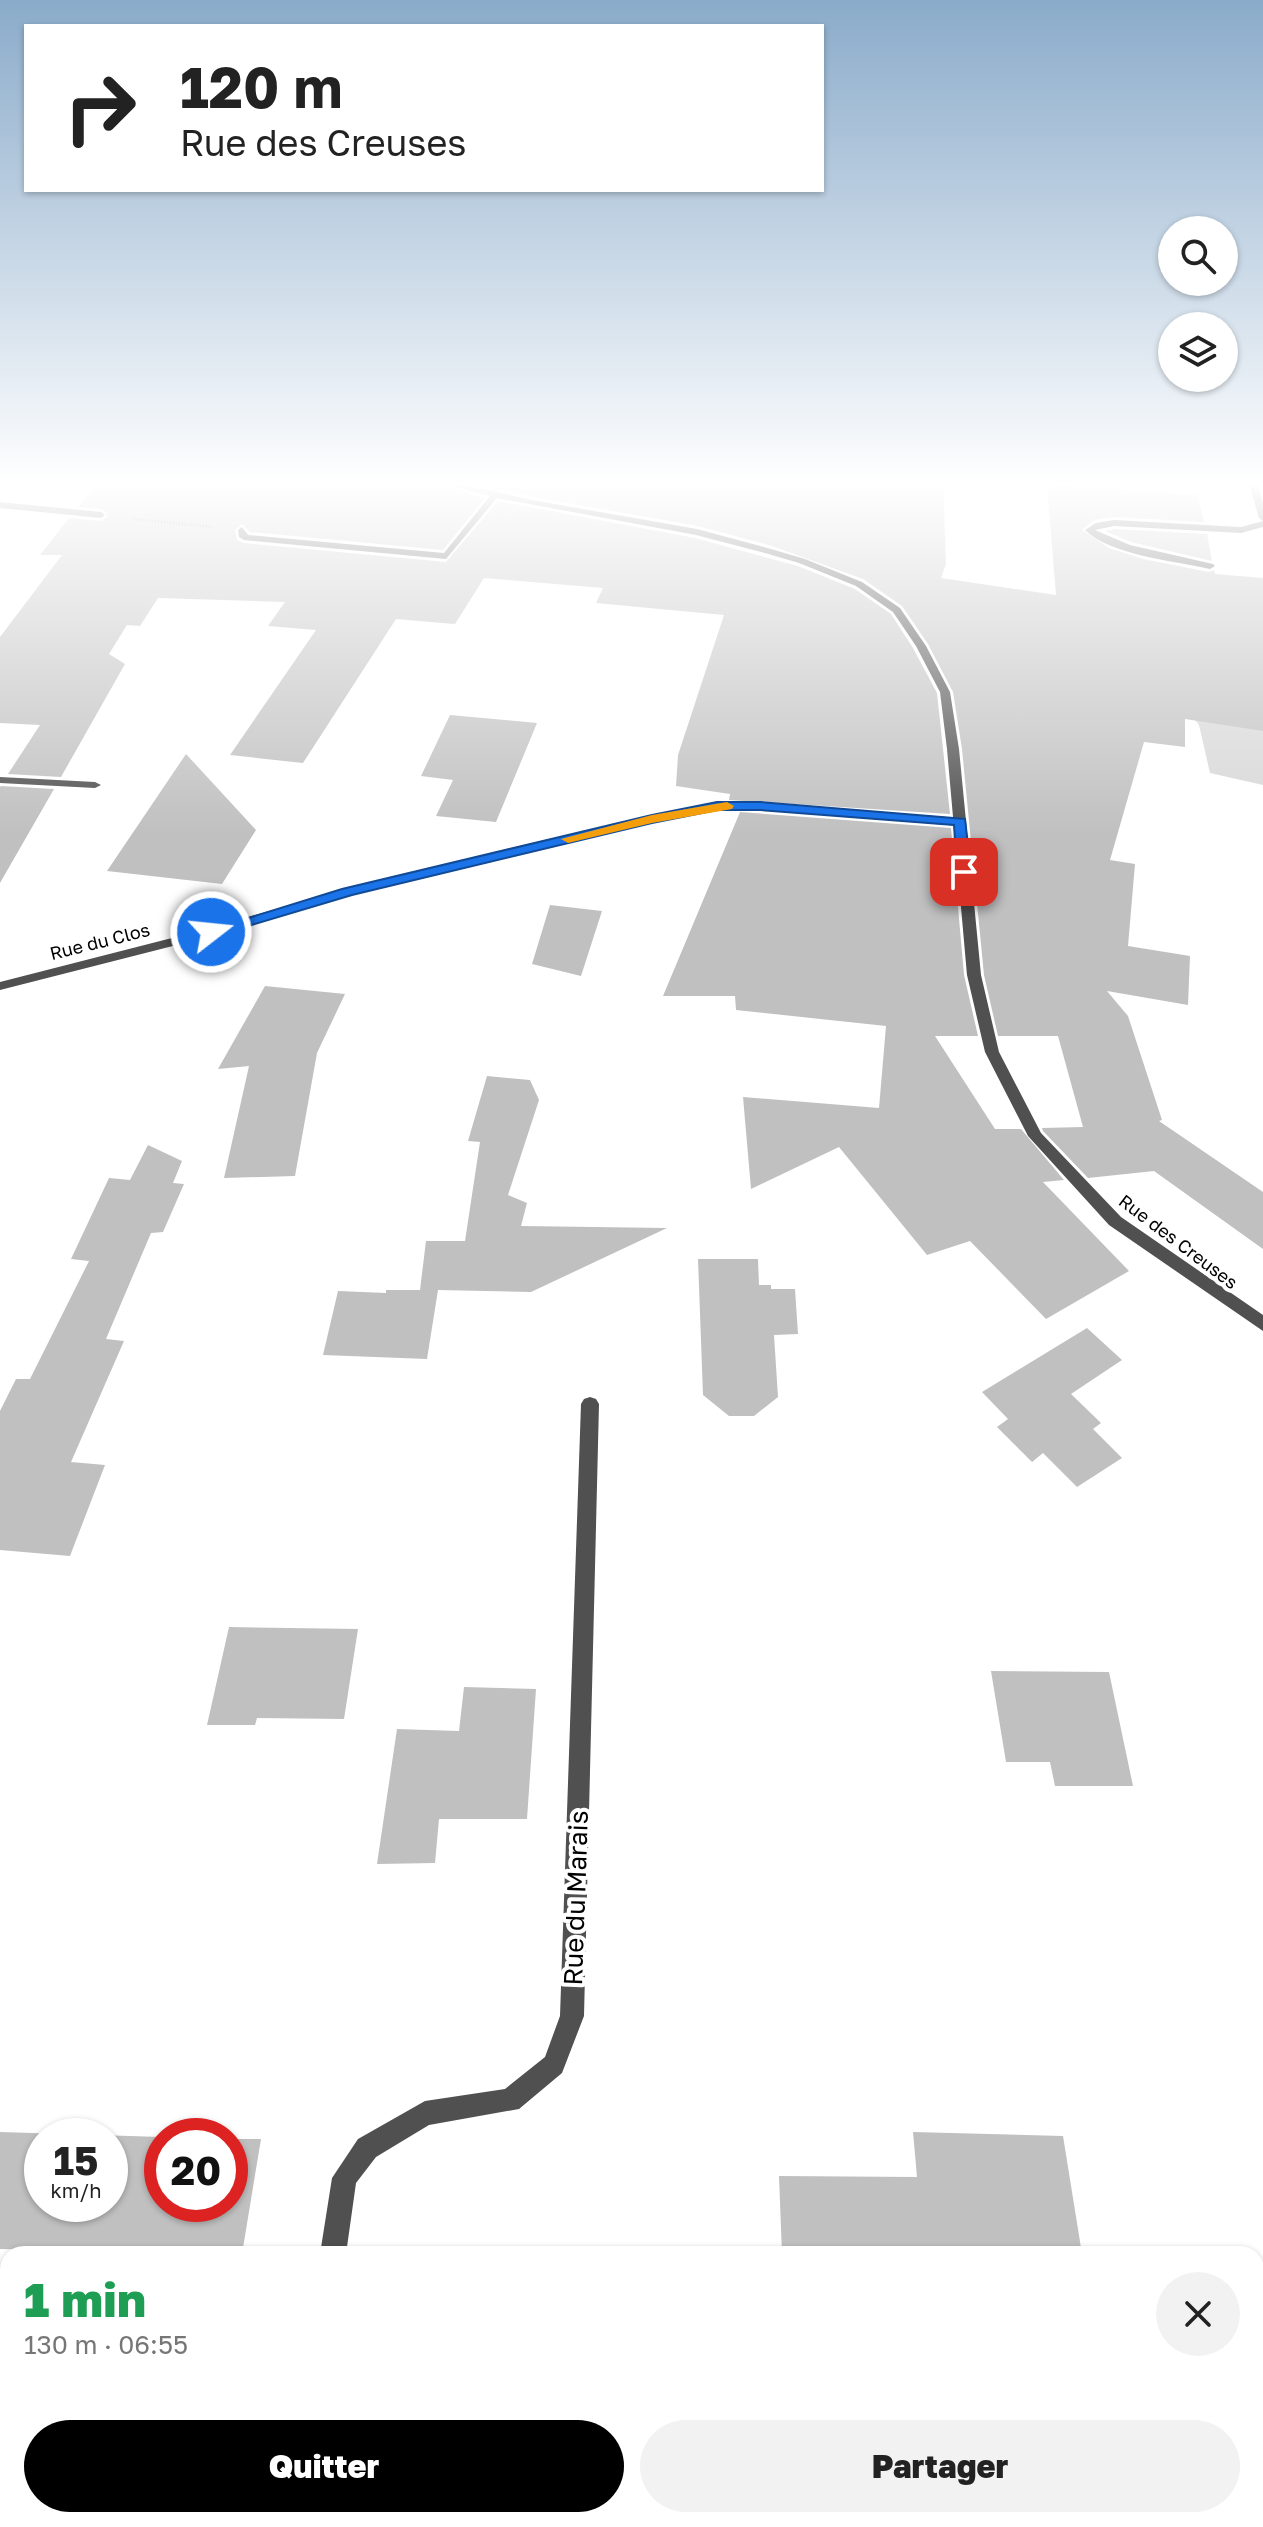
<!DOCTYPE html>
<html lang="fr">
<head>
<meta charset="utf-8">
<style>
	:root { --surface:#fff; --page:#f2f2f2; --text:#222; --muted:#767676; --accent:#000 }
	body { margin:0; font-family:"Golos Text",sans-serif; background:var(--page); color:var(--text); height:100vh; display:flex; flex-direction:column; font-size:30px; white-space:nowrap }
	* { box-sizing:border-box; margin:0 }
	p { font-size:26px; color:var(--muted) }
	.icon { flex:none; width:44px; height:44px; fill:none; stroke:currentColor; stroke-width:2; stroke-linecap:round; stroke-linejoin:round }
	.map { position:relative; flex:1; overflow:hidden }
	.sheet { position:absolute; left:0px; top:2246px; width:1264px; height:282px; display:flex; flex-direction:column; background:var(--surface); border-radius:24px 24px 0 0; box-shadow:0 2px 6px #0004 }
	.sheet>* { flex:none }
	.hud { position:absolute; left:24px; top:24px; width:800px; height:168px; border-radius:0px; box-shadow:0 2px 6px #0004; background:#fff; color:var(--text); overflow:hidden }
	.tools { position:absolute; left:1158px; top:216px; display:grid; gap:16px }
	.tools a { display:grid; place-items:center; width:80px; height:80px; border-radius:50%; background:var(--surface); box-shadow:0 2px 6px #0004; font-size:40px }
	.speed { position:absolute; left:24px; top:2118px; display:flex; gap:16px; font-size:40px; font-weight:700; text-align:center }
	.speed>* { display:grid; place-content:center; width:104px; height:104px; border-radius:50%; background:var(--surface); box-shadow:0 2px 6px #0004; line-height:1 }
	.speed small { font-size:20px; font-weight:400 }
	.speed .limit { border:12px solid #d22; background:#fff; color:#111 }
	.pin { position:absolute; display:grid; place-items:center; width:68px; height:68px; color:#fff; margin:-34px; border-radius:16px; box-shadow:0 4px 12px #0006 }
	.me { position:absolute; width:88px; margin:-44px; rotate:74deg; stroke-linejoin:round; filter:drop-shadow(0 0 6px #0008) }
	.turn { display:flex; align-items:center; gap:28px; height:168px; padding:0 24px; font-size:36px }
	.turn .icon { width:104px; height:104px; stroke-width:2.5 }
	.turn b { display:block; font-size:56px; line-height:68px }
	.round { display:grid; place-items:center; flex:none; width:84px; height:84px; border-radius:42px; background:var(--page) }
	.head { display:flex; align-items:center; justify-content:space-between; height:136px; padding:0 24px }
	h1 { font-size:48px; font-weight:800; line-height:60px; color:#1e9e55 }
	.action { display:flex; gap:16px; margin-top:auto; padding:16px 24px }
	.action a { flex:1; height:92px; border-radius:48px; background:var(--accent); color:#fff; font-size:32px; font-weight:800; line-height:92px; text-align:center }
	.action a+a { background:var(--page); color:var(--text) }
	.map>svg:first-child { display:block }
</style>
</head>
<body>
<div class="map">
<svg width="1263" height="2527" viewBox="0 0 1263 2527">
	<rect width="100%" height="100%" fill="#fff"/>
	<!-- green -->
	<path fill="#d7d7d7" d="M 1263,639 L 1263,785 L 1210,773 L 1199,725 L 1169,685 Z"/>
	<!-- building -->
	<path fill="#c0c0c0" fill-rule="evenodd" d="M 99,480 L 253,480 L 291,487 L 298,480 L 424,480 L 485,498 L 443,550 L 250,532 L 242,524 L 235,530 L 237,540 L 244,543 L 446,562 L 498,501 L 695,538 L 798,566 L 855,589 L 891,614 L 913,648 L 937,693 L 950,814 L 729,800 L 730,794 L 676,786 L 678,755 L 724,615 L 596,603 L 603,588 L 484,578 L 455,624 L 396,619 L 303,763 L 230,755 L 316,630 L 268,626 L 285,602 L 158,598 L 140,626 L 127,625 L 109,654 L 125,664 L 61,777 L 8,774 L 40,725 L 0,723 L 0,637 L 62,555 L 40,555 L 69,518 L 101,521 L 107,517 L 107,513 L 101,509 L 78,507 Z
		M 457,480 L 943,480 L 946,564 L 941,578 L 1056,595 L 1047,484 L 1198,495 L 1204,522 L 1114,517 L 1094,520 L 1082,530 L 1109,548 L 1143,559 L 1209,572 L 1214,570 L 1215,574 L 1263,578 L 1263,731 L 1185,719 L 1185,747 L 1144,742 L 1110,860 L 1135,864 L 1128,946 L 1190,956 L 1188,1005 L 1107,991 L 1128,1016 L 1162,1120 L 1159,1121 L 1263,1192 L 1263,1249 L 1154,1171 L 1088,1178 L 1043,1131 L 1042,1128 L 1083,1127 L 1058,1036 L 998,1036 L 984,975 L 962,749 L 953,692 L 928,644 L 902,606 L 863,579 L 772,546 L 698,526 L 533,497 Z
		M 1114,529 L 1207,534 L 1212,561 L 1131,542 L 1105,531 Z
		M 450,715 L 537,723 L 496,822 L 436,816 L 453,780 L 421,776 Z
		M 186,754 L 256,830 L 222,884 L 107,871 Z
		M 1,786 L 54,789 L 0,883 L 0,787 Z
		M 740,812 L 951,828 L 964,975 L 978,1036 L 935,1036 L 995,1129 L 1021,1129 L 1064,1180 L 1043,1182 L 1129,1271 L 1046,1319 L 970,1241 L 927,1255 L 839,1147 L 751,1189 L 743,1097 L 879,1108 L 886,1026 L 736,1010 L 735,996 L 663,996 Z
		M 550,905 L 602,911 L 581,976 L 532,964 Z
		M 265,986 L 345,994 L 317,1053 L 295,1176 L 224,1178 L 249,1066 L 218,1069 Z
		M 487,1076 L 530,1080 L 539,1100 L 508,1195 L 527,1203 L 521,1226 L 667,1228 L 531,1292 L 438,1290 L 427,1359 L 323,1355 L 338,1291 L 386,1293 L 386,1290 L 420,1290 L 426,1241 L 465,1241 L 480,1142 L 468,1141 Z
		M 148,1145 L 182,1161 L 173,1183 L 184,1184 L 163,1232 L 151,1233 L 106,1339 L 124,1341 L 71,1462 L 105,1465 L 70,1556 L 0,1550 L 0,1411 L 16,1379 L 30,1379 L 89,1261 L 71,1259 L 109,1178 L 130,1180 Z
		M 698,1259 L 758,1259 L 759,1285 L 771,1285 L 771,1289 L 795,1289 L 798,1334 L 774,1335 L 778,1397 L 754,1416 L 729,1416 L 703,1395 Z
		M 1087,1328 L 1122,1360 L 1071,1394 L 1101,1423 L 1093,1429 L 1122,1458 L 1077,1487 L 1043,1453 L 1032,1462 L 997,1427 L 1008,1419 L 982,1392 Z
		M 229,1627 L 358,1629 L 344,1719 L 257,1718 L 255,1725 L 207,1725 Z
		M 991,1671 L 1109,1672 L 1133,1786 L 1055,1786 L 1050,1762 L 1006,1762 Z
		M 464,1687 L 536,1689 L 527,1819 L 439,1819 L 435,1863 L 377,1864 L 397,1729 L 459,1731 Z
		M 0,2132 L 162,2137 L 162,2204 L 230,2204 L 230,2139 L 261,2139 L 242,2254 L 89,2254 L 89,2251 L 0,2249 ZM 42,2136 L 110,2136 L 110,2204 L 42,2204 Z
		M 913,2132 L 1063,2136 L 1082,2254 L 782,2254 L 779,2176 L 917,2177 Z"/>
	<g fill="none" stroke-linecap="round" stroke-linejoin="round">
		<!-- path -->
		<path stroke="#727272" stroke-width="3" stroke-dasharray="1 2" stroke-linecap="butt" d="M 134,519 L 212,527"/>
		<!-- lane -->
		<path fill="#505050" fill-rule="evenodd" d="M 717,803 L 760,803 L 960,818 L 966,822 L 960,826 L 760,809 L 717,809 L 652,823 L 351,895 L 211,936 L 205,932 L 206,929 C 375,880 545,837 717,803 Z"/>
		<!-- street -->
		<path fill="#505050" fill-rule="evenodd" d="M 256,480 L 295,480 L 295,481 L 291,484 Z
			M 427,480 L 443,480 L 532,500 L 697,529 L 771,549 L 805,559 L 862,582 L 900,608 L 926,646 L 950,692 L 959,749 L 981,975 L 999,1052 L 1041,1133 L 1121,1217 L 1263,1315 L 1263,1331 L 1109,1225 L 1028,1136 L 985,1052 L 967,975 L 947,749 L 940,692 L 916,646 L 893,612 L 856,586 L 799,563 L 765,553 L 696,535 L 497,498 L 446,559 L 244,540 L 239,537 L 238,530 L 242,527 L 248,535 L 444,553 L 490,496 Z
			M 1248,480 L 1256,480 L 1263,503 L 1263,521 L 1259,518 Z
			M 0,502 L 101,512 L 105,515 L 101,518 L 0,508 Z
			M 1114,520 L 1241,527 L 1263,521 L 1263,527 L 1241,533 L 1114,526 L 1095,530 L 1130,545 L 1213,564 L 1215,566 L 1210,569 C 1175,561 1110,555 1085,530 L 1096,523 Z
			M 0,777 L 95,782 L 101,785 L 95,788 L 0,783 Z
			M 211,928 L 217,932 L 216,935 L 0,990 L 0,982 Z
			M 590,1397 L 596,1399 L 599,1404 L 584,2016 L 562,2073 L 519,2109 L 429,2125 L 376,2157 L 356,2183 L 346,2254 L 320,2254 L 332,2178 L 358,2139 L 425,2101 L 505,2089 L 545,2057 L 560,2016 L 581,1404 L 584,1399 Z
			M 279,2520 L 307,2520 L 306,2527 L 278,2527 Z"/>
	</g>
	<!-- sky -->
	<linearGradient id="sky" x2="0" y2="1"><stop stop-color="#8aabca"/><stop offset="0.58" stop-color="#fff"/><stop offset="1" stop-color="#fff" stop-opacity="0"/></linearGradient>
	<rect width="1263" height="834" fill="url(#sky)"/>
	<!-- route -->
	<path fill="#1a73e8" stroke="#114b97" stroke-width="2" d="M 717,802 L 760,802 L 965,819 L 971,872 L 964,877 L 957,872 L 954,825 L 760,810 L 717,810 L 652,823 L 352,895 L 211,937 L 203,932 L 342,889 L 652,815 Z"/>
	<!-- slow -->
	<path fill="#f59e0b" d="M 727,802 L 734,806 L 732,809 L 652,823 L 568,843 L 561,839 L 652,815 Z"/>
	<g text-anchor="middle" stroke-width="8" stroke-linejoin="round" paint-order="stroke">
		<!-- far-street labels -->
		<g font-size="18" fill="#000" stroke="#fff">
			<text transform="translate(100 942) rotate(-14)" y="6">Rue du Clos</text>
			<text transform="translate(1178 1242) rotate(37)" y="6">Rue des Creuses</text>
		</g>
		<!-- near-street labels -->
		<g font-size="26" fill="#000" stroke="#fff">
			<text transform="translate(576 1898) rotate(-88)" y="9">Rue du Marais</text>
		</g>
	</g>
</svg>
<div class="tools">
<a><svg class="icon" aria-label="search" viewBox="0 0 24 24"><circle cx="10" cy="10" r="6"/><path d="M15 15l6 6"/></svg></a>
<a><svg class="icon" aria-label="layers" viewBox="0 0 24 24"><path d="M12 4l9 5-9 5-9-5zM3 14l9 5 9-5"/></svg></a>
</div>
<div class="speed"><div>15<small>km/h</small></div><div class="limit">20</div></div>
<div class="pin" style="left:964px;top:872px;background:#d93025"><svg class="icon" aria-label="arrive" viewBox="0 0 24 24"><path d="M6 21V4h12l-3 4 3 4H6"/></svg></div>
<svg class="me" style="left:211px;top:932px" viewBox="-20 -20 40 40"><circle r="17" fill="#1a73e8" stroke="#fff" stroke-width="3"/><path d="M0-11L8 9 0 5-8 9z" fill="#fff"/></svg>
<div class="hud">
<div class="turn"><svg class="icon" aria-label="right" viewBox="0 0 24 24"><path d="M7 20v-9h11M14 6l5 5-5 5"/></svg><div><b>120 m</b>Rue des Creuses</div></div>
</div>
<section class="sheet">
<div class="head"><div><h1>1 min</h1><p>130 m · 06:55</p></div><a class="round"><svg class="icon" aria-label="close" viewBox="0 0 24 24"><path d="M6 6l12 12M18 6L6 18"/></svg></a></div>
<div class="action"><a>Quitter</a><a>Partager</a></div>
</section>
</div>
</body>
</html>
